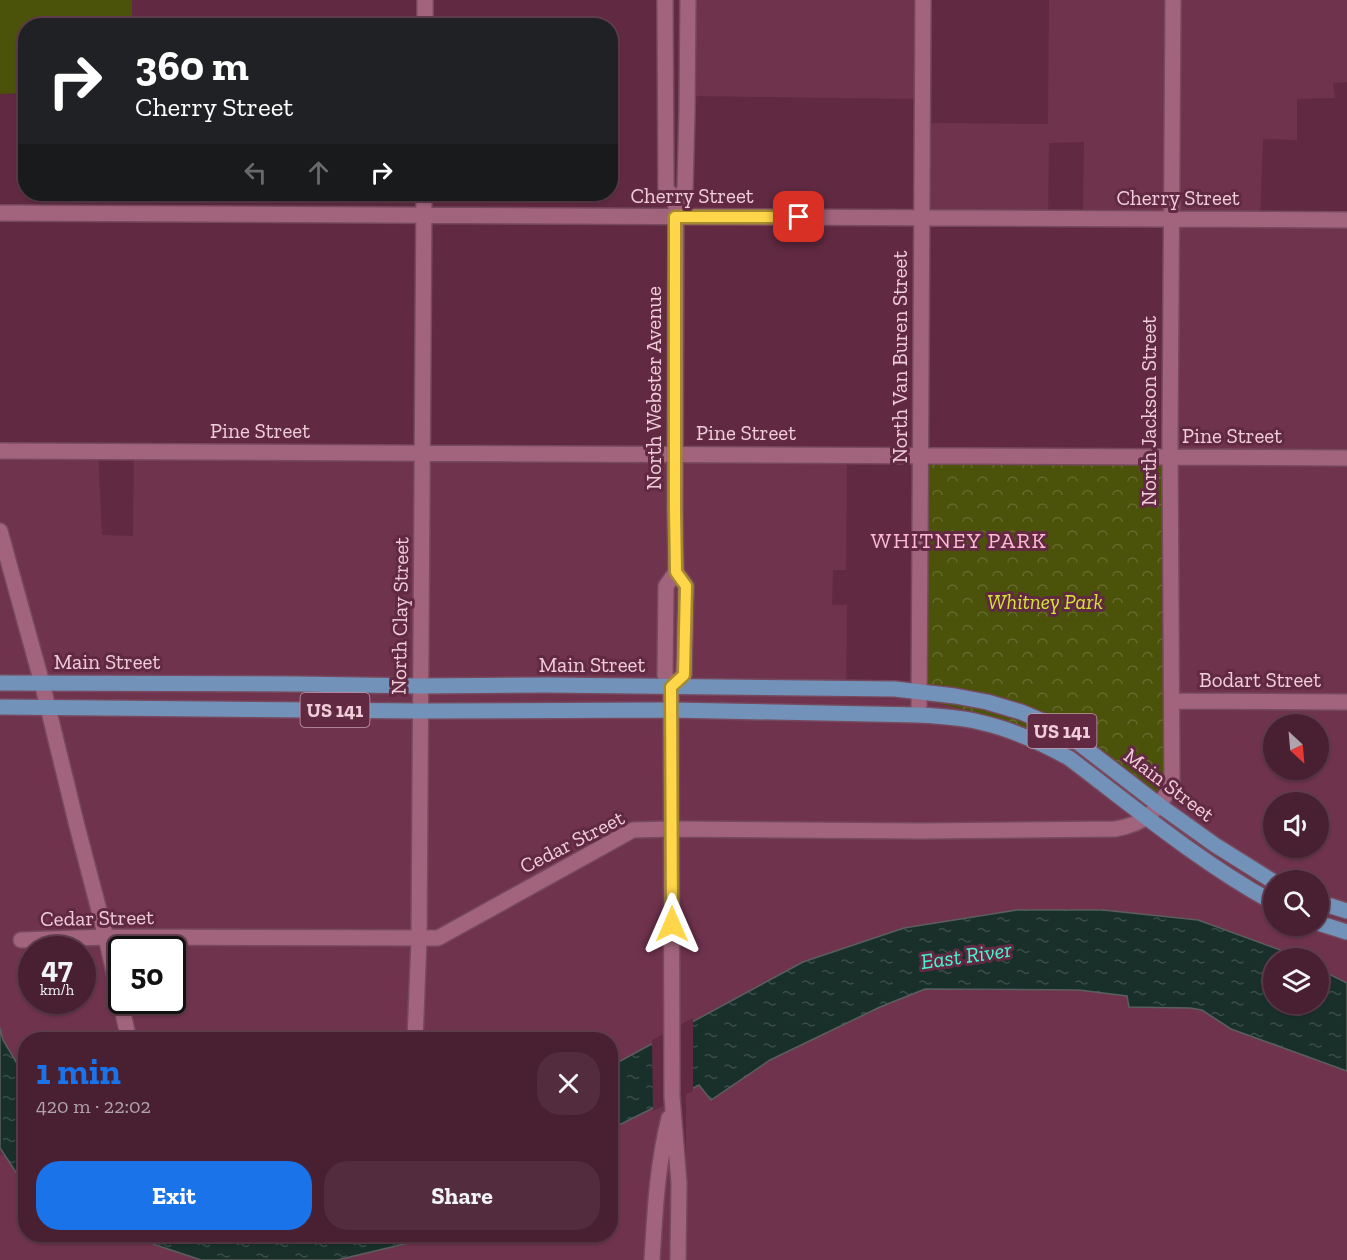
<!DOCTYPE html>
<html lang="en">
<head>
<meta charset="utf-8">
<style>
	:root { --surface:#492032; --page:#532d3e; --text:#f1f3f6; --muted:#b1a3ac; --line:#613e4d; --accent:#1a73e8 }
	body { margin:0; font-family:"Zilla Slab",serif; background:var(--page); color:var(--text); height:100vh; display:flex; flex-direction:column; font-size:22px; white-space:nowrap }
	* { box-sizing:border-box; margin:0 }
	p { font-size:20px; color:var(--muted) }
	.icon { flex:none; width:33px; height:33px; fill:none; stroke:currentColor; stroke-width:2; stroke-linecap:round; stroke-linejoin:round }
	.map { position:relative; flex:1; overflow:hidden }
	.drawer { position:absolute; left:18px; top:1032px; width:600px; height:210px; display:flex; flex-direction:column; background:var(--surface); border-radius:24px; box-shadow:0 2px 4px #0004,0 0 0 2px var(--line) }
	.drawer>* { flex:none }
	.hud { position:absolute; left:18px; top:18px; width:600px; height:183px; border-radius:24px; box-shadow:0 2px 4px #0004,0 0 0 2px var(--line); background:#202124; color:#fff; overflow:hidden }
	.needle { width:39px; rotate:154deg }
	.buttons { position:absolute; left:1263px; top:714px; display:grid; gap:12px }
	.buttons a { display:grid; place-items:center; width:66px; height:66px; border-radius:50%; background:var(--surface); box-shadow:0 2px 4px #0004,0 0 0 2px var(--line); font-size:30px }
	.speed { position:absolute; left:18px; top:936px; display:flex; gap:12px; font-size:30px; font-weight:700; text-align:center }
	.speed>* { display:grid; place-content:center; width:78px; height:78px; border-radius:50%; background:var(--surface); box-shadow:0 2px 4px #0004,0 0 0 2px var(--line); line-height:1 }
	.speed small { font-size:15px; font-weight:400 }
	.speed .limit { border:3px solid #111; border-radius:9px; background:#fff; color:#111 }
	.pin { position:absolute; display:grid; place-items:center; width:51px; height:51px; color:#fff; margin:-26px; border-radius:12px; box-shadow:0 3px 9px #0006 }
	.me { position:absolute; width:66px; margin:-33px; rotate:0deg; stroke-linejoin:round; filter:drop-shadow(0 0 4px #0008) }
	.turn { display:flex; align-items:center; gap:21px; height:126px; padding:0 18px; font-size:27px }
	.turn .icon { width:78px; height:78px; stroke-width:2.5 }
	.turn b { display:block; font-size:42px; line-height:51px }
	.lanes { display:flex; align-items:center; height:57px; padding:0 18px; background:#0003; justify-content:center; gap:30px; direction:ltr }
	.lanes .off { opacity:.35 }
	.round { display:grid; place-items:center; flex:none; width:63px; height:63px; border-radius:24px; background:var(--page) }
	.overview { display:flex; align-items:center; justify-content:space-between; height:102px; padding:0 18px }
	h1 { font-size:36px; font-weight:700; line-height:45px; color:var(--accent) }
	.button { display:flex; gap:12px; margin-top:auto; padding:12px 18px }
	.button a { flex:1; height:69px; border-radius:24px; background:var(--accent); color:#fff; font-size:24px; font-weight:700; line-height:69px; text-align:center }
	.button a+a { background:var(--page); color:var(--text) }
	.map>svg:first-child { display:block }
</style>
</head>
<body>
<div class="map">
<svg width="1347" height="1260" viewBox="0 0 1347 1260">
	<defs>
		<pattern id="park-crowns" width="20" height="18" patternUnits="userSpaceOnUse" patternTransform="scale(1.5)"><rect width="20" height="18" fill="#4b520a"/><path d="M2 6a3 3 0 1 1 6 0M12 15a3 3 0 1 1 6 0" fill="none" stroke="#656a2d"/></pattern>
		<pattern id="water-ripples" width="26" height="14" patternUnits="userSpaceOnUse" patternTransform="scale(1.5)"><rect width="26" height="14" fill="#19302a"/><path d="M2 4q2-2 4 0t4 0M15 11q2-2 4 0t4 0" fill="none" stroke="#3b4d48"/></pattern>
	</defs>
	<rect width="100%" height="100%" fill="#612a42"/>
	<!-- built -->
	<path fill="#70334e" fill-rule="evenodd" d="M 688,0 L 923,0 L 923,99 L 687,96 Z
		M 1049,0 L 1347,0 L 1347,82 L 1333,83 L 1335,98 L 1297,99 L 1297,140 L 1263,139 L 1260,219 L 1347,220 L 1347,983 L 1319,969 L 1318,958 L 1299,958 L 1198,920 L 1103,910 L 1017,910 L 803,962 L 611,1066 L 610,1040 L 26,1040 L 25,1077 L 3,1040 L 0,1028 L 0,451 L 98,451 L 102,535 L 133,536 L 134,451 L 847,455 L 846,570 L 833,570 L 832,605 L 847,605 L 846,698 L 919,699 L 984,714 L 1014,725 L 1150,814 L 1171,220 L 1083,219 L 1084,142 L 1049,143 L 1048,219 L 922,218 L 923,123 L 1048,124 ZM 1274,724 L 1318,724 L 1318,770 L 1274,770 ZM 1274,802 L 1318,802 L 1318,848 L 1274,848 ZM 1274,880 L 1318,880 L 1318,926 L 1274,926 ZM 32,950 L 82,950 L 82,1000 L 32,1000 ZM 122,950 L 172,950 L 172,1000 L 122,1000 Z
		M 924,989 L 1079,990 L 1127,996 L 1202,1010 L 1232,1029 L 1347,1071 L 1347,1260 L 686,1260 L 686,1091 L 700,1085 L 711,1100 L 770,1060 L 880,1007 Z
		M 672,1097 L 678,1260 L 337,1260 L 417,1241 L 426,1235 L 610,1234 L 611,1129 Z
		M 0,1155 L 5,1155 L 25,1186 L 26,1234 L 126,1235 L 200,1260 L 0,1260 Z"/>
	<!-- green -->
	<path fill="#4b520a" d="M 0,0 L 132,0 L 132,25 L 26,26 L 25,93 L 0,94 Z"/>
	<!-- park -->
	<path fill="url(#park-crowns)" d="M 920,455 L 1170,457 L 1172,785 L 1150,814 L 1014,725 L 984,714 L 919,699 Z"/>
	<!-- water -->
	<path fill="url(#water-ripples)" stroke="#5a5f5e" stroke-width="1.5" d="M 1017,910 L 1103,910 L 1198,920 L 1291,954 L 1299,958 L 1274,958 L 1274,1004 L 1318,1004 L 1319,969 L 1347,983 L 1347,1071 L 1231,1029 L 1202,1010 L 1190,1008 L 1129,1007 L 1127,996 L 1079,990 L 925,989 L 880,1007 L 770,1060 L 711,1100 L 699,1085 L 611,1129 L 611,1066 L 803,962 L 904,928 Z
		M 0,1028 L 3,1040 L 25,1077 L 25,1186 L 0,1148 Z
		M 126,1235 L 426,1235 L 417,1241 L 337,1260 L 201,1260 Z"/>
	<!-- pier -->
	<path fill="#612a42" d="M 693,1018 L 693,1091 L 653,1111 L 652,1040 Z"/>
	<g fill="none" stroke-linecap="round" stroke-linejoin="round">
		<defs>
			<path id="street" d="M 425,26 L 425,0
				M 0,213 L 1347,220
				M 0,451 L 1347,458
				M 0,531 L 42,683 L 77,826 L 106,937 L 129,1040
				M 1172,701 L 1347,702
				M 919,715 L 923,0
				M 21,940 L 106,937 L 438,938 L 633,830 L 671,829 L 921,831 L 1115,829 C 1146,824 1157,811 1172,785 L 1170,442 L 1173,0
				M 415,1040 L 419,939 L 424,194"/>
			<path id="secondary" d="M 665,0 L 666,188 L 676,203 L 675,511 L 676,572 L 686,586 L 684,675 L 671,687
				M 676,203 L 685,189 L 687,111 L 688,0
				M 676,572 L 666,586 L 665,675 L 671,687 L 672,1097 L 679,1183 L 678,1260
				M 652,1260 C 655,1212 657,1165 669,1118"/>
			<path id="primary" d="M 0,683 L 296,684 L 420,686 L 547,685 L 895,689 L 955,696 L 987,702 L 1021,712 L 1052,725 L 1076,741 L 1159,805 L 1215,845 L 1274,882
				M 0,707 L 420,711 L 671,710 L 919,715 C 939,716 959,717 979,722 C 1011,729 1040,742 1069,758 C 1135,808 1201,863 1274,903
				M 1318,902 L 1347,911
				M 1318,923 L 1347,932"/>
		</defs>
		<!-- street casing -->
		<use href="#street" stroke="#77495d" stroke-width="18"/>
		<!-- secondary casing -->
		<use href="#secondary" stroke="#77495d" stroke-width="18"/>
		<!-- primary casing -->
		<use href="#primary" stroke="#77495d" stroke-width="18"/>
		<!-- street -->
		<use href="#street" stroke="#a1647c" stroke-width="15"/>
		<!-- secondary -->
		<use href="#secondary" stroke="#a1647c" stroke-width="15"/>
		<!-- primary -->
		<use href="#primary" stroke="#7292ba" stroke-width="15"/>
	</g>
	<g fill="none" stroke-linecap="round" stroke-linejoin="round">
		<defs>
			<path id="route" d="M 672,924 L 671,687 L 684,675 L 686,586 L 676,572 L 675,511 L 675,217 L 799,217"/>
		</defs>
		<!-- route casing -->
		<use href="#route" stroke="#a68a30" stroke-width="15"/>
		<!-- route -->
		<use href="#route" stroke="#ffd54a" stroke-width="10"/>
	</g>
	<g text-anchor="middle" stroke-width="6" stroke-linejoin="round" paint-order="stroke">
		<!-- shield labels -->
		<g fill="#612a42" stroke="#c59cac" stroke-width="1.5">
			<rect x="300.5" y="693" width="69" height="34" rx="4.5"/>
			<rect x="1027.5" y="714" width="69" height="34" rx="4.5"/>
		</g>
		<g font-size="20" font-weight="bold" fill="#f0cdd9">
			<text x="335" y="717">US 141</text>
			<text x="1062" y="738">US 141</text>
		</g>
		<!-- street labels -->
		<g font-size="21" fill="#f0cdd9" stroke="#612a42">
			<text x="692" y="203">Cherry Street</text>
			<text x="1178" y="205">Cherry Street</text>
			<text transform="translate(900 357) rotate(-90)" y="7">North Van Buren Street</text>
			<text transform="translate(654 388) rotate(-90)" y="7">North Webster Avenue</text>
			<text transform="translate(1149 411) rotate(-90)" y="7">North Jackson Street</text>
			<text x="260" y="438">Pine Street</text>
			<text x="746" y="440">Pine Street</text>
			<text x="1232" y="443">Pine Street</text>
			<text transform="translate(400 616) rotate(-89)" y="7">North Clay Street</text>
			<text x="107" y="669">Main Street</text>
			<text x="592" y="672">Main Street</text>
			<text x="1260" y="687">Bodart Street</text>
			<text transform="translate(1169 785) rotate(37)" y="7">Main Street</text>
			<text transform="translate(572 842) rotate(-27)" y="7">Cedar Street</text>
			<text transform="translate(97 918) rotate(-1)" y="7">Cedar Street</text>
		</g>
		<!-- park labels -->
		<g font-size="21" font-style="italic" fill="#d5e538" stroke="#612a42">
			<text x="1045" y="609">Whitney Park</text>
		</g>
		<!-- neighbourhood labels -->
		<g font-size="22" letter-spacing="1.5" fill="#ffbbd4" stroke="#612a42">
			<text x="959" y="548">WHITNEY PARK</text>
		</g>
		<!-- water labels -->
		<g font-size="22" font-style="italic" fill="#49f5d1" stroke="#612a42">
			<text transform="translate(966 955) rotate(-8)" y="8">East River</text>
		</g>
	</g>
</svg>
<div class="buttons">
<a><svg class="needle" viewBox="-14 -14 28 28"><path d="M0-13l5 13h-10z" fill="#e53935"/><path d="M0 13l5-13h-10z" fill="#b1a3ac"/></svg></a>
<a><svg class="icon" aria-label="sound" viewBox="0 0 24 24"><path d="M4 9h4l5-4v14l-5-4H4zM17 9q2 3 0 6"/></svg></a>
<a><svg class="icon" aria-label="search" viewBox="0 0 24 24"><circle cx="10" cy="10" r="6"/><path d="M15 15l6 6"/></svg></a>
<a><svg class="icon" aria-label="layers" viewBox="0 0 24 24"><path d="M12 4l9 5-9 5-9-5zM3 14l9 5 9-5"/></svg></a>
</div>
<div class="speed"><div>47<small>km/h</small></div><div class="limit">50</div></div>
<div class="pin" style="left:799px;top:217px;background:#d93025"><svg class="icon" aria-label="arrive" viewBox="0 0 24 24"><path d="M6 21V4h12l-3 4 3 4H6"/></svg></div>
<svg class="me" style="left:672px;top:924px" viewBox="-20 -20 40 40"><path d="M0-17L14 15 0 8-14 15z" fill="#ffd54a" stroke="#fff" stroke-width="4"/></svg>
<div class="hud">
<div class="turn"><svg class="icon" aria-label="right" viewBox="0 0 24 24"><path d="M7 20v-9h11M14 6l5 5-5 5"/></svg><div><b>360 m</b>Cherry Street</div></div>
<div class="lanes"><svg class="icon off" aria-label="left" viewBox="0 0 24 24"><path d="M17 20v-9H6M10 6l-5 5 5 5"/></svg><svg class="icon off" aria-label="ahead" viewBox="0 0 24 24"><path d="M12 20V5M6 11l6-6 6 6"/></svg><svg class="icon" aria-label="right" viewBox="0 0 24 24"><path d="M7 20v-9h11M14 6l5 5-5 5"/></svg></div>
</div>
<section class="drawer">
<div class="overview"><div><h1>1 min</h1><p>420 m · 22:02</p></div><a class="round"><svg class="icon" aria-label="close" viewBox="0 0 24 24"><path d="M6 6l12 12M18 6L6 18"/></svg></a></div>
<div class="button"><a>Exit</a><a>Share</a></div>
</section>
</div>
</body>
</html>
